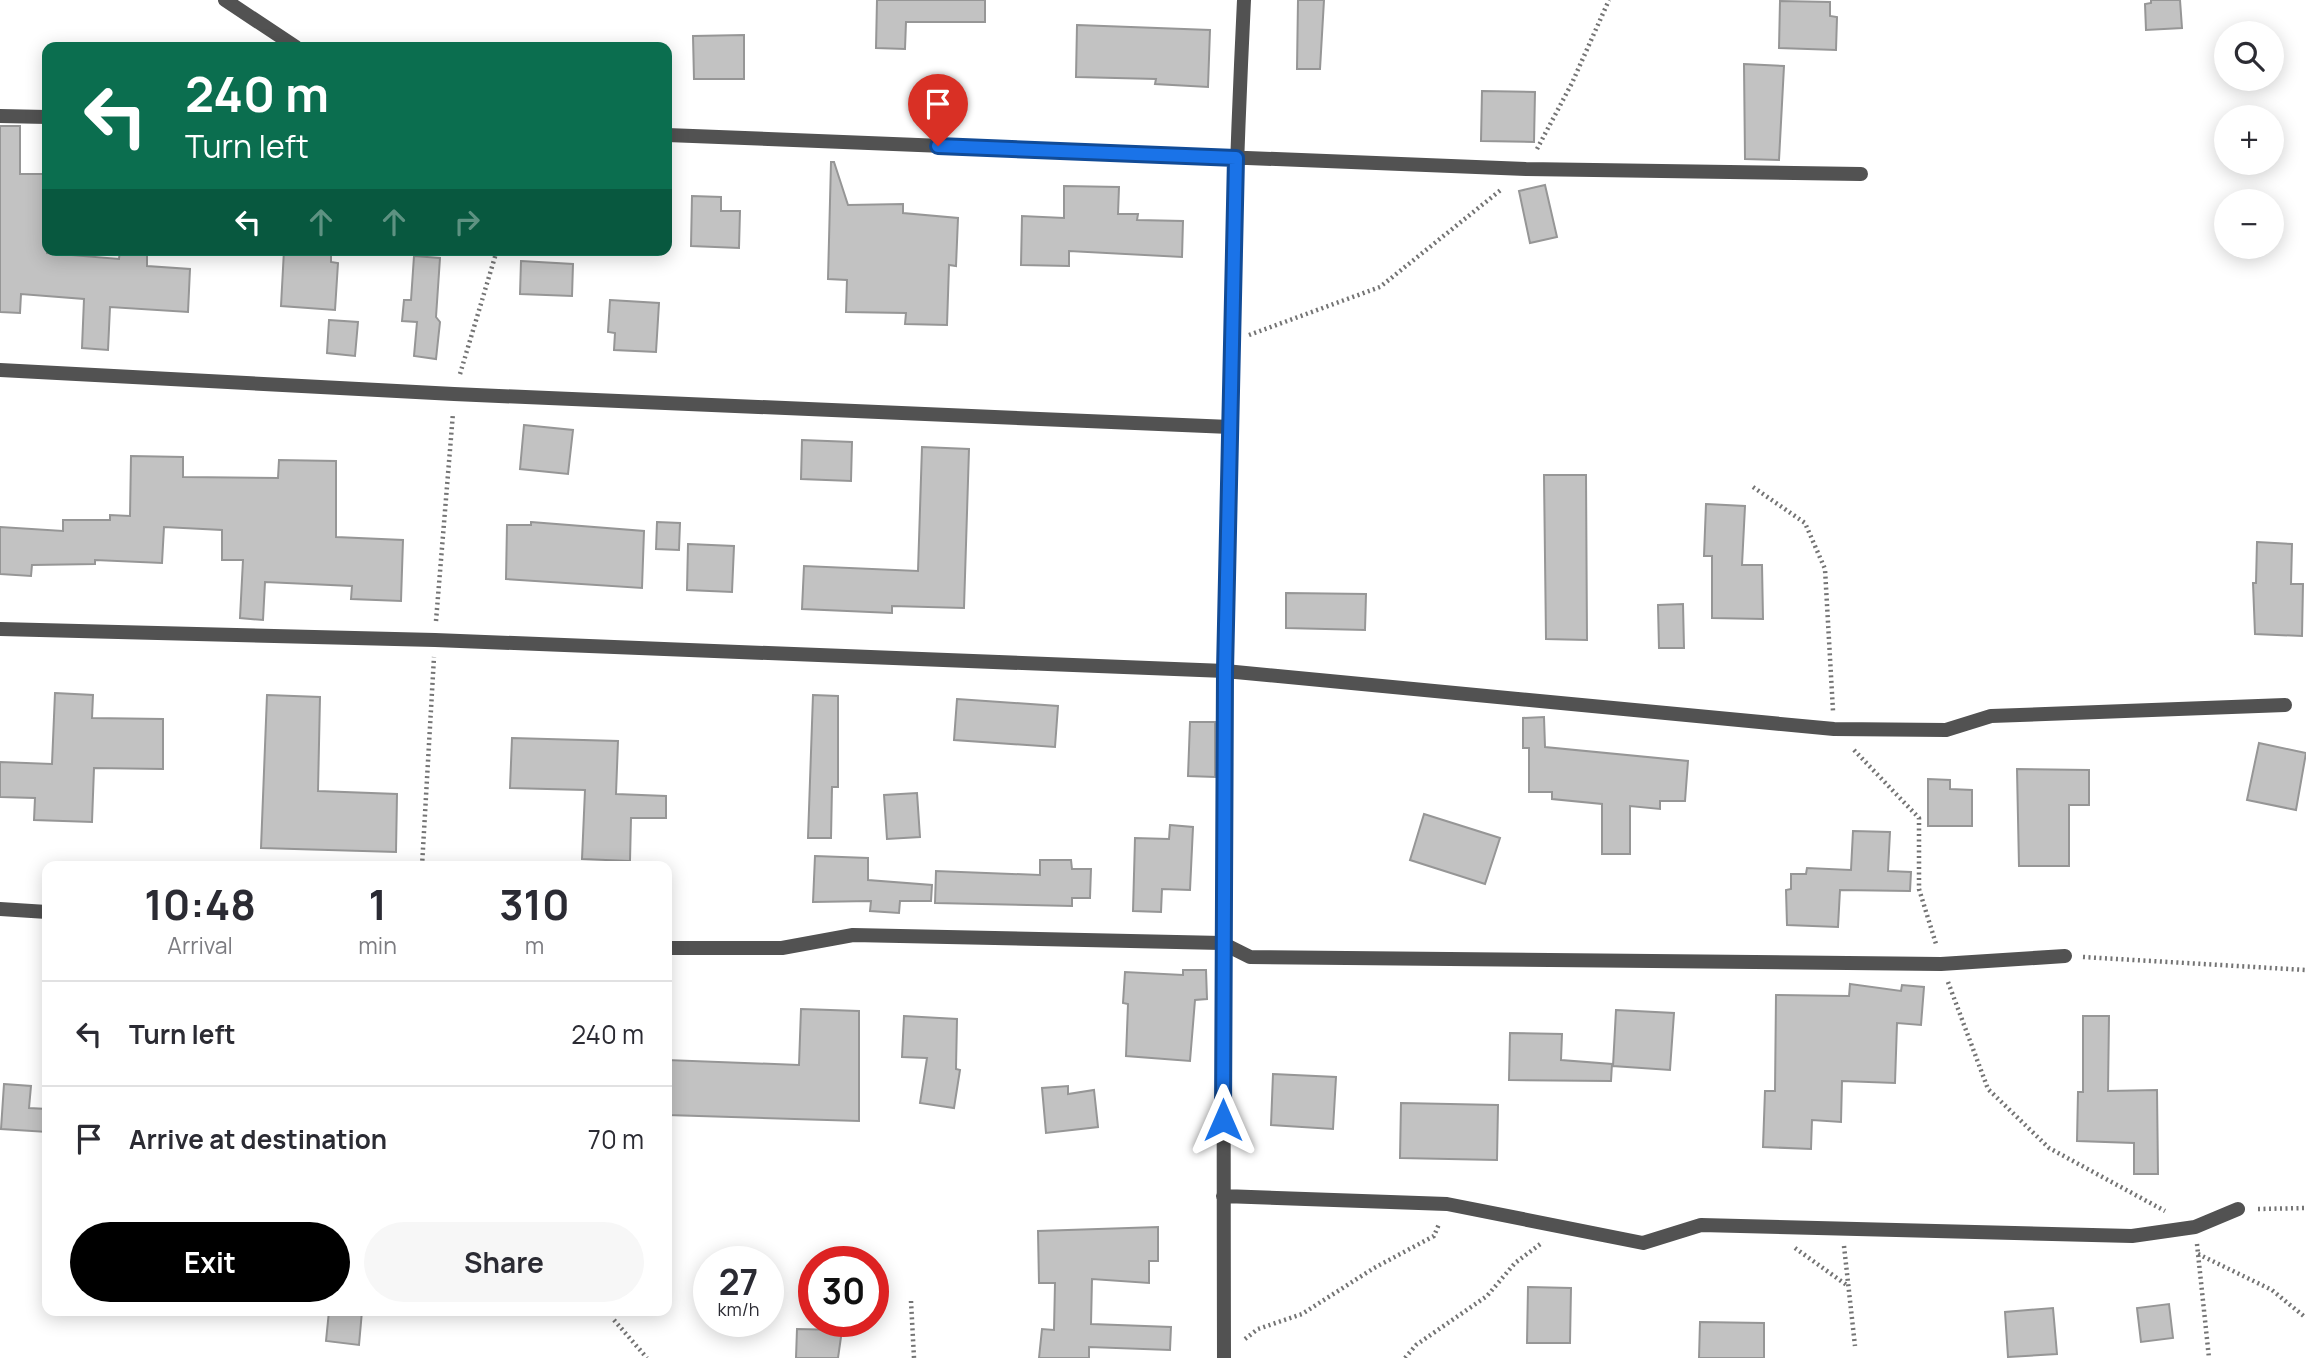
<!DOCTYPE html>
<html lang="en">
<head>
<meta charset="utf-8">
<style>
	:root { --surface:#fff; --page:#f7f7f7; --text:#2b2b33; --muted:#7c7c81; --line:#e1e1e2; --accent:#000 }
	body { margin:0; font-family:Manrope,sans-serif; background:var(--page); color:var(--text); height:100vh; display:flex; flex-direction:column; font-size:26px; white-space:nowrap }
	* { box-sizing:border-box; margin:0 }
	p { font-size:23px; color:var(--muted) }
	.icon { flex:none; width:38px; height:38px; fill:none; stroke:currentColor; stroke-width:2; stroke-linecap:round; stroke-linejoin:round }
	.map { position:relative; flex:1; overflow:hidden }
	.drawer { position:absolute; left:42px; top:861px; width:630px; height:455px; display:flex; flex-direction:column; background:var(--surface); border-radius:14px; box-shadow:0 4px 18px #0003 }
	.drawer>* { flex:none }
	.guide { position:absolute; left:42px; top:42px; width:630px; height:214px; border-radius:14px; box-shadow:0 4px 18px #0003; background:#0b6e4f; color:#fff; overflow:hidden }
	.controls { position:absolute; left:2214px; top:21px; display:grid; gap:14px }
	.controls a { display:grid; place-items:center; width:70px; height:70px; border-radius:50%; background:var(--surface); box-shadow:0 4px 18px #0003; font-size:35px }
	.speed { position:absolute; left:693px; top:1246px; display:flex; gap:14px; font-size:35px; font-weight:700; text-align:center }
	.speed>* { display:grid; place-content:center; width:91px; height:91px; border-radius:50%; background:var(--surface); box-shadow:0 4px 18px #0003; line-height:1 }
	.speed small { font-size:18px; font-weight:400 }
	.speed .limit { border:10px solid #d22; background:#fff; color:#111 }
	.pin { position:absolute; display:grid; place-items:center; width:60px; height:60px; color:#fff; margin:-72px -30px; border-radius:50% 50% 50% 0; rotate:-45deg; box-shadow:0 0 7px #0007 }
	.pin .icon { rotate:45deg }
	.me { position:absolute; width:77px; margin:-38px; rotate:0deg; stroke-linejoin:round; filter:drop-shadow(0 0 5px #0008) }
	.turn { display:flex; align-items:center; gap:24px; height:147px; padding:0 28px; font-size:32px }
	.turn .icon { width:91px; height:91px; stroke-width:2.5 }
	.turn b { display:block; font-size:49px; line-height:60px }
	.lanes { display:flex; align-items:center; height:66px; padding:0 28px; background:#0003; justify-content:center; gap:35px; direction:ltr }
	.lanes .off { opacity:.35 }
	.eta { display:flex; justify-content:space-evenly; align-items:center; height:119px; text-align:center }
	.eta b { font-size:42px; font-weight:700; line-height:49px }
	.button { display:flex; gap:14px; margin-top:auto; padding:14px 28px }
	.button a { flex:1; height:80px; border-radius:42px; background:var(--accent); color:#fff; font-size:28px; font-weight:700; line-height:80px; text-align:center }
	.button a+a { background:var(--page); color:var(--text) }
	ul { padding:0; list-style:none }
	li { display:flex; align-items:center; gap:21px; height:105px; padding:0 28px; border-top:2px solid var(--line) }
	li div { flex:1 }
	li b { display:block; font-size:26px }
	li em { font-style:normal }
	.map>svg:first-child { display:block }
</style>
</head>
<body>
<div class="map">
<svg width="2306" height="1358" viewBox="0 0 2306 1358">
	<rect width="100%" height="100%" fill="#fff"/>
	<!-- building -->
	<path fill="#c2c2c2" stroke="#969696" stroke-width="2" d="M 877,0 L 985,0 L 985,22 L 906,22 L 905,49 L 876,48 Z
		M 1298,0 L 1324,0 L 1320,69 L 1297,69 Z
		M 2151,0 L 2180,0 L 2182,28 L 2146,30 L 2145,4 L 2151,3 Z
		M 1780,1 L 1830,2 L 1830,16 L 1837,17 L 1836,50 L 1779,48 Z
		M 1077,25 L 1210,30 L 1208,87 L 1155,84 L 1156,79 L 1076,77 Z
		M 744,35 L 744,79 L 694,79 L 693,36 Z
		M 1744,64 L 1784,66 L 1779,160 L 1745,159 Z
		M 1482,91 L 1535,92 L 1534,142 L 1481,141 Z
		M 0,126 L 20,126 L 20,174 L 47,174 L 47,253 L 119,259 L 120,250 L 147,250 L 147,266 L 190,269 L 188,312 L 110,307 L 108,350 L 82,348 L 84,299 L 21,294 L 20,313 L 0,312 Z
		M 831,162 L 834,162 L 848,205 L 903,204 L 903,213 L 958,218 L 956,266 L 949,265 L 947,325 L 905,324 L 906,313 L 846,312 L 847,280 L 828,279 Z
		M 1545,185 L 1557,237 L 1530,243 L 1519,191 Z
		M 1064,186 L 1119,187 L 1118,214 L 1138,214 L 1137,220 L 1183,221 L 1182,257 L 1069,251 L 1069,266 L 1021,265 L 1022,216 L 1064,218 Z
		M 692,196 L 721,197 L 721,211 L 740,211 L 739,248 L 691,246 Z
		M 284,250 L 331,250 L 331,262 L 338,263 L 335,310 L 281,306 Z
		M 414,256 L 440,258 L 436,317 L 440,322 L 436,359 L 414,356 L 417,322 L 402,321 L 404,300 L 411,300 Z
		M 521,261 L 573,264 L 572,296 L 520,294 Z
		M 610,300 L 659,303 L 656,352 L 614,350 L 615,333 L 608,332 Z
		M 329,320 L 358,322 L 355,356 L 327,353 Z
		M 524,425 L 573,430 L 568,474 L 520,469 Z
		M 802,440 L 852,442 L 851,481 L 801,479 Z
		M 922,447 L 969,449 L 964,608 L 892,606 L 892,613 L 802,609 L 804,566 L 918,571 Z
		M 131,456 L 183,457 L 183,477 L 278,478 L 279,460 L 336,461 L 336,537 L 403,540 L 401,601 L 351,599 L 352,586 L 265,582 L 263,620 L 240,618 L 243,560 L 222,560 L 222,530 L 164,527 L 162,563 L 95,560 L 95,564 L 32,565 L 31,576 L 0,574 L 0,527 L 63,531 L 63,520 L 110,520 L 110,515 L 130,516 Z
		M 1544,475 L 1586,475 L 1587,640 L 1546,639 Z
		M 1706,504 L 1745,506 L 1742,565 L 1762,565 L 1763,619 L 1712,618 L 1712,556 L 1704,556 Z
		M 531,522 L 644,531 L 642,588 L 506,579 L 507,525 L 531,525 Z
		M 657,522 L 680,523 L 679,550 L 656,549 Z
		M 2257,542 L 2292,544 L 2291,584 L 2303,584 L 2302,636 L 2255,634 L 2253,583 L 2256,583 Z
		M 688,544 L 734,546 L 732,592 L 687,590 Z
		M 1286,593 L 1366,594 L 1365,630 L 1286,628 Z
		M 1683,604 L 1684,648 L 1659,648 L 1658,605 Z
		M 55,693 L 93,695 L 92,718 L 163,719 L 163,769 L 94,768 L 92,822 L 34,820 L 35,798 L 0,797 L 0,762 L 52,764 Z
		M 267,695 L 320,697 L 318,791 L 397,794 L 396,852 L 261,848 Z
		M 813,695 L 838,696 L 838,787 L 832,787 L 831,838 L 808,838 Z
		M 957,699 L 1058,706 L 1055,747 L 954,740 Z
		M 1544,717 L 1545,747 L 1688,761 L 1685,801 L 1660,801 L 1660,809 L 1630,806 L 1630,854 L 1602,854 L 1602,804 L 1552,799 L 1552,792 L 1529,792 L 1529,748 L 1523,748 L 1523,718 Z
		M 1190,722 L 1215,722 L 1215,777 L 1188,776 Z
		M 512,738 L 618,741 L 616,794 L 666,796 L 666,818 L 631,818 L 630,861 L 582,859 L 585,790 L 510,788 Z
		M 2259,743 L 2306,753 L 2296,810 L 2247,800 Z
		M 2017,769 L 2089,770 L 2089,805 L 2069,805 L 2069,866 L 2019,866 Z
		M 1928,779 L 1950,780 L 1950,789 L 1972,790 L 1972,826 L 1928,826 Z
		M 917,793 L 920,837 L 887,839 L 884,795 Z
		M 1424,814 L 1500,838 L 1485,884 L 1410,860 Z
		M 1170,825 L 1193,827 L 1190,890 L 1162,889 L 1161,912 L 1133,911 L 1135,838 L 1169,839 Z
		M 1853,831 L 1890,832 L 1888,871 L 1911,872 L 1910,891 L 1840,890 L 1838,927 L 1787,925 L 1786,890 L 1791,889 L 1791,874 L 1806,874 L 1807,868 L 1851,870 Z
		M 815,856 L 868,858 L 868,880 L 932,885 L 931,901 L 900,901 L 899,913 L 870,911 L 871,901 L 813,902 Z
		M 1040,860 L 1071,860 L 1072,869 L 1091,869 L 1090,898 L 1072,898 L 1072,906 L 935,903 L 936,871 L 1040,875 Z
		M 1183,970 L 1206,970 L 1207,999 L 1195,1000 L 1190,1061 L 1126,1056 L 1128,1004 L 1123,1003 L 1125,972 L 1183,975 Z
		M 1850,984 L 1901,991 L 1902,985 L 1924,987 L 1921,1025 L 1897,1023 L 1895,1083 L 1842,1081 L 1841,1122 L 1812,1120 L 1811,1149 L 1763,1147 L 1765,1091 L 1775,1091 L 1776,995 L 1849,996 Z
		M 801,1009 L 859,1011 L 859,1121 L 667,1115 L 667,1060 L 799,1065 Z
		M 1616,1010 L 1674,1013 L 1670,1070 L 1613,1066 Z
		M 904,1016 L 957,1019 L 956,1069 L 960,1070 L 954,1108 L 920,1103 L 927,1058 L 902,1057 Z
		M 2083,1016 L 2109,1016 L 2108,1091 L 2157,1090 L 2158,1174 L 2134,1174 L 2134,1143 L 2077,1141 L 2078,1092 L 2083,1092 Z
		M 1510,1033 L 1562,1034 L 1561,1060 L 1612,1064 L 1611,1081 L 1509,1080 Z
		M 1273,1074 L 1336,1077 L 1333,1129 L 1271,1125 Z
		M 4,1084 L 31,1086 L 29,1108 L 47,1109 L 47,1132 L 1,1129 Z
		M 1068,1086 L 1068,1094 L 1094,1090 L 1098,1127 L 1046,1133 L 1042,1088 Z
		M 1401,1103 L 1498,1105 L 1497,1160 L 1400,1158 Z
		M 1158,1227 L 1158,1261 L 1149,1261 L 1149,1283 L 1092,1279 L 1091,1324 L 1171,1327 L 1170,1350 L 1089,1347 L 1089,1358 L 1039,1358 L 1042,1329 L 1054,1330 L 1055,1283 L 1039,1283 L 1038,1231 Z
		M 1528,1287 L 1571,1288 L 1570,1343 L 1527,1343 Z
		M 2169,1304 L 2173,1338 L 2141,1342 L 2137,1308 Z
		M 2053,1308 L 2057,1354 L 2008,1357 L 2005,1312 Z
		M 329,1311 L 362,1311 L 359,1345 L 326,1341 Z
		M 1700,1322 L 1764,1323 L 1764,1358 L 1699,1358 Z
		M 797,1329 L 842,1330 L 838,1358 L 796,1358 Z"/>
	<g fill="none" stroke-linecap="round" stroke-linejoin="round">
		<!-- path -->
		<path stroke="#747474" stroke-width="4.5" stroke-dasharray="2 3.5" stroke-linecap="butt" d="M 1537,149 L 1572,83 L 1609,0
			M 1249,335 L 1380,287 L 1502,189
			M 460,374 L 497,250
			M 1753,487 L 1805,523 L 1825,569 L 1833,711
			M 436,621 L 453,413
			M 1854,750 L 1919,818 L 1919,889 L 1936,944
			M 422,866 L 434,657
			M 2083,957 L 2306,970
			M 1948,982 L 1988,1089 L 2049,1148 L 2165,1211
			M 2258,1209 L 2306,1208
			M 2197,1244 L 2209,1358
			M 1844,1246 L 1855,1346
			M 1795,1248 L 1848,1286
			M 2198,1254 L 2272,1290 L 2306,1318
			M 911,1301 L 914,1358
			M 614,1320 L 647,1358
			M 1245,1339 L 1258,1329 L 1302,1314 L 1374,1268 L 1434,1236 L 1439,1224
			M 1405,1358 L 1416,1345 L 1487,1296 L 1515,1263 L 1543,1242"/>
		<!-- street -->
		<path stroke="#525252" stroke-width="14" d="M 225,0 L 296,47
			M 0,116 L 47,117
			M 667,135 L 1526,169 L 1861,174
			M 0,370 L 454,394 L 1230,427
			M 0,629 L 435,640 L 1225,671 L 1834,729 L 1946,730 L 1991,716 L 2285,705
			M 0,909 L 47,912
			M 667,948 L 782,948 L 853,935 L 1222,943 L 1250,957 L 1941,964 L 2065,956
			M 1223,1196 L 1447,1204 L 1643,1243 L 1701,1225 L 2132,1236 L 2195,1227 L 2238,1209
			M 1224,1358 C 1223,905 1222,452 1244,0"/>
	</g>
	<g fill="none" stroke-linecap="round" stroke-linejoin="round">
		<defs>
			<path id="route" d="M 938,146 L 1236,158 L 1225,671 L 1223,1120"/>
		</defs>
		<!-- route casing -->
		<use href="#route" stroke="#114b97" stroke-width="18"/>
		<!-- route -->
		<use href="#route" stroke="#1a73e8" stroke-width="12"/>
	</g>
</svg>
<div class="controls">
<a><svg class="icon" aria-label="search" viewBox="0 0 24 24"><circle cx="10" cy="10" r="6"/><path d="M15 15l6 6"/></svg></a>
<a>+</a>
<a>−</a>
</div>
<div class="speed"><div>27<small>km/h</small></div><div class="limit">30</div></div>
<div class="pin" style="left:938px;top:146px;background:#d93025"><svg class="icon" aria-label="arrive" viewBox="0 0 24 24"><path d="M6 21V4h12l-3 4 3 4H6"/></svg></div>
<svg class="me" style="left:1223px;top:1120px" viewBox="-20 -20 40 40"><path d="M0-17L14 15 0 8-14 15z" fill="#1a73e8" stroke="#fff" stroke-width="4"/></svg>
<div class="guide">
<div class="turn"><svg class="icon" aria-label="left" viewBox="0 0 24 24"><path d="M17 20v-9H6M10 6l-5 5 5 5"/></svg><div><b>240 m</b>Turn left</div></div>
<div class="lanes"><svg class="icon" aria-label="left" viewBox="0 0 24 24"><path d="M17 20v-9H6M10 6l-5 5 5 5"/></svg><svg class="icon off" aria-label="ahead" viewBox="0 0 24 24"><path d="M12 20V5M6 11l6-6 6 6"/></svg><svg class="icon off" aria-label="ahead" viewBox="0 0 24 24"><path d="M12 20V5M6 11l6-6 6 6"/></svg><svg class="icon off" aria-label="right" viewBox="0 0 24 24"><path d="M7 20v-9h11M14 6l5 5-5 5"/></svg></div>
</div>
<section class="drawer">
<div class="eta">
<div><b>10:48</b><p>Arrival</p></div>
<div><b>1</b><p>min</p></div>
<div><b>310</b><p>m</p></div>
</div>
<ul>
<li><svg class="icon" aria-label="left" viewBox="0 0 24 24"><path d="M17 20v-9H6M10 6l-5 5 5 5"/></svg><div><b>Turn left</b></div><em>240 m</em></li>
<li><svg class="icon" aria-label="arrive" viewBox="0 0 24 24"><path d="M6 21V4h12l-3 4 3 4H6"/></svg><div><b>Arrive at destination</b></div><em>70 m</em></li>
</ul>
<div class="button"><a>Exit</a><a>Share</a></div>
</section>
</div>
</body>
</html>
